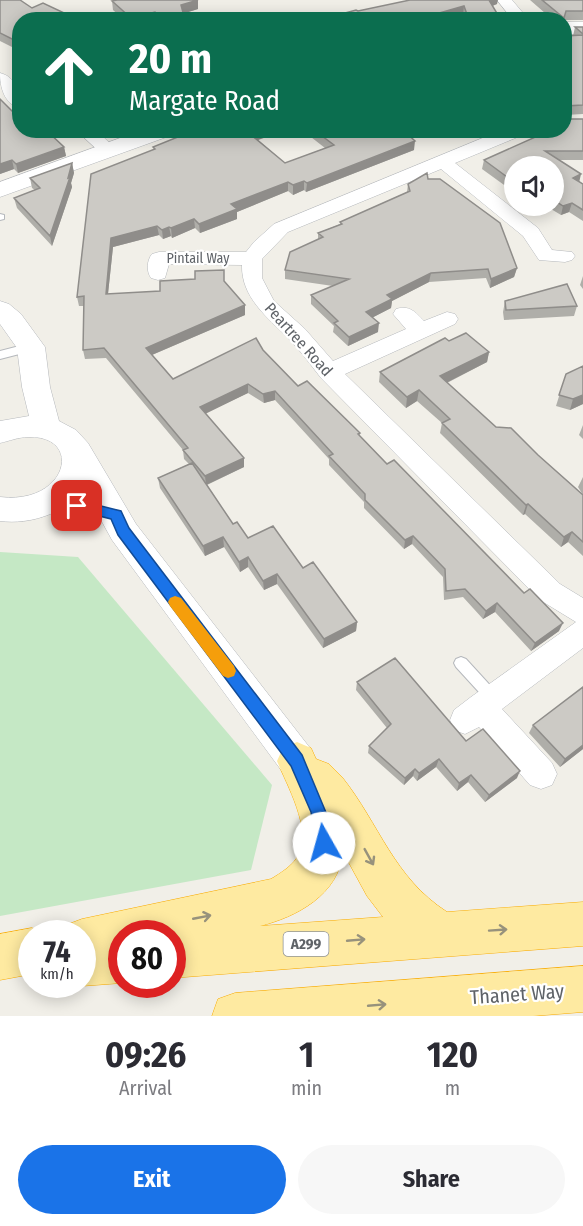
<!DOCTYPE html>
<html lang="en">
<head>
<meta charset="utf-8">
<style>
	:root { --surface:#fff; --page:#f7f7f7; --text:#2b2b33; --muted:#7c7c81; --accent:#1a73e8 }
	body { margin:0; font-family:"Fira Sans Condensed",sans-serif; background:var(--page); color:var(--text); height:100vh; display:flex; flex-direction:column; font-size:22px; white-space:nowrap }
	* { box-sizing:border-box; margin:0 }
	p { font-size:20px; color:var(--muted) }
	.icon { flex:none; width:33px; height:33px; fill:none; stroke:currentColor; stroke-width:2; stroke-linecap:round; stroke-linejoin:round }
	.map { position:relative; height:1016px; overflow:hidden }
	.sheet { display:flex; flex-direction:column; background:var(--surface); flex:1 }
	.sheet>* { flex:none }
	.guide { position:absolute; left:12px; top:12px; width:560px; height:126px; border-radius:24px; box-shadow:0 3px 15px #0003; background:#0b6e4f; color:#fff; overflow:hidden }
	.controls { position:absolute; left:504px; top:156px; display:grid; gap:12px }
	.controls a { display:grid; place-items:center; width:60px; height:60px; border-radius:50%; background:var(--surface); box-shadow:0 3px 15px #0003; font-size:30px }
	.speed { position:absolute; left:18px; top:920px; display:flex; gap:12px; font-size:30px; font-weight:700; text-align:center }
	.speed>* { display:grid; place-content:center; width:78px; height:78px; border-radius:50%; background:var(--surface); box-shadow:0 3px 15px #0003; line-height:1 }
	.speed small { font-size:15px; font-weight:400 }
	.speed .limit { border:9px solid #d22; background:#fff; color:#111 }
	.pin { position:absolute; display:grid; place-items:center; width:51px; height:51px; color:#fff; margin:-26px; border-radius:12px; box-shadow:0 3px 9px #0006 }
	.me { position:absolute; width:66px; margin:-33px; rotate:353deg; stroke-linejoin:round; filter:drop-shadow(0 0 4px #0008) }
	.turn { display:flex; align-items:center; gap:21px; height:126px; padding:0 18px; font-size:27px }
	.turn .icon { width:78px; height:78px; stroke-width:2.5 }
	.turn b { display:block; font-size:42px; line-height:51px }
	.eta { display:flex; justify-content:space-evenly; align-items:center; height:102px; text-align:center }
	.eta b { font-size:36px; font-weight:700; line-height:42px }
	.action { display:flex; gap:12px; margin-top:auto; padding:12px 18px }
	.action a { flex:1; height:69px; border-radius:36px; background:var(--accent); color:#fff; font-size:24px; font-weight:700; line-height:69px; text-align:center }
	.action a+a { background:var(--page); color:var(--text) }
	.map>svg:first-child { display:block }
</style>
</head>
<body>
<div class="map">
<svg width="583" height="1016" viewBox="0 0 583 1016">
	<rect width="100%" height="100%" fill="#f1efe8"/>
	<!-- green -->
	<path fill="#c5e8c5" d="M 0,552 L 78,557 L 272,785 L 251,870 L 0,916 Z"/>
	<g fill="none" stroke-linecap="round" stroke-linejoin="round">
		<defs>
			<path id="service" d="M 0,214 L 4,215 L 4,219 L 0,220 Z
				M 31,343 L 36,347 L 35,350 L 0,359 L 0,351 Z
				M 461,657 L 466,659 L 498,694 L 500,698 L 498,702 L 493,704 L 488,702 L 456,667 L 454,663 L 456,659 Z"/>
			<path id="minor" d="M 497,0 L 512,0 L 529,20 L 513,20 Z
				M 0,73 C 17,77 20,94 20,108 C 4,104 0,87 0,73 Z
				M 76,130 L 96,130 L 118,151 L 115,155 L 103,155 Z
				M 502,130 L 527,130 L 525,134 L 455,163 L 538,228 L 552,250 L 572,252 L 575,256 L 572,260 L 565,262 L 539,260 L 523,236 L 441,169 L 288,232 L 262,259 L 262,278 L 274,301 L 305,329 L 333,361 L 406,329 L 393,314 L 396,309 C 410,305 415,312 424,321 L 447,312 L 455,314 L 458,319 L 455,324 L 345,374 L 560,584 L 583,598 L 583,648 L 502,709 L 552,763 L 557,774 L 552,785 L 541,789 L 530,785 L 479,727 L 465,734 L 454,730 L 450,720 L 454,710 L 471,697 L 576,622 L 540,600 L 321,378 C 310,364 300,350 288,338 C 267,317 241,297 242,265 L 169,264 L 165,278 L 158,280 L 151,278 C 146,271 147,260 152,254 L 159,252 L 246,252 L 254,242 L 274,224 Z"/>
			<path id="tertiary" d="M 564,22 L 583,22 L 583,34 L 564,34 Z
				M 142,130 L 174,130 L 172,135 L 0,197 L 0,182 Z
				M 0,301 L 9,304 L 21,314 L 45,347 L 50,387 L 59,421 L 76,430 L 88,443 L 136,524 L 310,748 L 316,761 L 310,774 L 297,779 L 284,774 L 112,540 L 84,489 C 65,513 31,525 0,521 L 0,497 C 68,505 84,435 28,437 C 19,437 9,441 0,443 L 0,421 L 29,416 L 22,387 L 17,348 L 0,324 Z"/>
			<path id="trunk" d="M 297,742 L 311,748 L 316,759 L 329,764 L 342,777 C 380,825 393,877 447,912 L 583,902 L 583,946 L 172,978 L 172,933 L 122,933 L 122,983 L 82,986 L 78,984 L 82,984 L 82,933 L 63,933 L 66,925 L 82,919 L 271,879 C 281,873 294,865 299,854 C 312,829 287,785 277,761 L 283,748 ZM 343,852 L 367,896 L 383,917 L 260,926 C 296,917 339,895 343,852 Z
				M 32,928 L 43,933 L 32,933 L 32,974 L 0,980 L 0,934 Z
				M 583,966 L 583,1012 L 533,1016 L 212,1016 L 218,999 L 235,993 Z"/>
		</defs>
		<!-- service casing -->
		<use href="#service" stroke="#b5b8bc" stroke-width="2"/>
		<!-- minor casing -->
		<use href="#minor" stroke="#b5b8bc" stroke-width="1"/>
		<!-- tertiary casing -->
		<use href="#tertiary" stroke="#b5b8bc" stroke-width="1"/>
		<!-- trunk casing -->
		<use href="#trunk" stroke="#f9ab00" stroke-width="1"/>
		<!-- service -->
		<use href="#service" fill="#fff" fill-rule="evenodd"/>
		<!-- minor -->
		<use href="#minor" fill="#fff" fill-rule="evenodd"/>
		<!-- tertiary -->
		<use href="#tertiary" fill="#fff" fill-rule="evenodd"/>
		<!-- trunk -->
		<use href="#trunk" fill="#feeaa1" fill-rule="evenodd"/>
	</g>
	<!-- wall -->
	<path fill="#afaea9" d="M 0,0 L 20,20 L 20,51 L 0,41 Z
		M 114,0 L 197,0 L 198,9 L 184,13 L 185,20 L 124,20 L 113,10 L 112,1 Z
		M 530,0 L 583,0 L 583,20 L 553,20 Z
		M 497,4 L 492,6 L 501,20 L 465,20 L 463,15 L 446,20 L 319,20 L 358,11 Z
		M 575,27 L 583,27 L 583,114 L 565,115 L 565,119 L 583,119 L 583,160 L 559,160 L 579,181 L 583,184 L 583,221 L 569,212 L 561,215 L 546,206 L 554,206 L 554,166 L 514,166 L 514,192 L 482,169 L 484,160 L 564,130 L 564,36 L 573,36 Z
		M 0,99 L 34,133 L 64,147 L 66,156 L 18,173 L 14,169 L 0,174 Z
		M 302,130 L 403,130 L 414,150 L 306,192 L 304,190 L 293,195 L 288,191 L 237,212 L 237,219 L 200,233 L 195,228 L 172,238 L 171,236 L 163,239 L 159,235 L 113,247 L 108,294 L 160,291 L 225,282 L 245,315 L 152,355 L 173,379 L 263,350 L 298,386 L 360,433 L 360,436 L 387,464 L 559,631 L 531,651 L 495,612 L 483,619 L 463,597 L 444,600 L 443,577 L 412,544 L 404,549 L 364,508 L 364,502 L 329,465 L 329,459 L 275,400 L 264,403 L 248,393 L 205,413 L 244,467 L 207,485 L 233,524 L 248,538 L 303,568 L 357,622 L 356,631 L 323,648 L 277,584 L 264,590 L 248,567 L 240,572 L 224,547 L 205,556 L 160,488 L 158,478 L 189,464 L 184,459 L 183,450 L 106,358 L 85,359 L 83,350 L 84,306 L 79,306 L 77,297 L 154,150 L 153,147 L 258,140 L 285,163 L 325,148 Z
		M 72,163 L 74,173 L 71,183 L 72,187 L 52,246 L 17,208 L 14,198 L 35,190 L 32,188 L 30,178 Z
		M 428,179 L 517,268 L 514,277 L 490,288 L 486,278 L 429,282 L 392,301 L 391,308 L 373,317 L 378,332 L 348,346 L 333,332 L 334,326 L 311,304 L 311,295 L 333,286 L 285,279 L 285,270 L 318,239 L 318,233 L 340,224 L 340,222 L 407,192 L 408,184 Z
		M 583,276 L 583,289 L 580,285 Z
		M 505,301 L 577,306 L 574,316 L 504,320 L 503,312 Z
		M 449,341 L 489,352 L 487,362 L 447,383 L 496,427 L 538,455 L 583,495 L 578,487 L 583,477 L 583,556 L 568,542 L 561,547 L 525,514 L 523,515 L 440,433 L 442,423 L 417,401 L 406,408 L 379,382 L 380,372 Z
		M 566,374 L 583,404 L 570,410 L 556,406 Z
		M 583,425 L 583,439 L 579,435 Z
		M 357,682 L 466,741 L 517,778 L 485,802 L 468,782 L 457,791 L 436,767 L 417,781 L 413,776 L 404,785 L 368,753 L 369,746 L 387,728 L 356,690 Z
		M 533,725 L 583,749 L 560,767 L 529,733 Z"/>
	<!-- shaded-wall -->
	<path fill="#8f8d8a" d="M 198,0 L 198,9 L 182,14 L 181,5 Z
		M 488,0 L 498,0 L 497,4 L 487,8 Z
		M 464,6 L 463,15 L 446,20 L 415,20 Z
		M 155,12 L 156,20 L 131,20 L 131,18 Z
		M 260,130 L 286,130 L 250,143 L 250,134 Z
		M 415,141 L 414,150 L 306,192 L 307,183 Z
		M 64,147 L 66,156 L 18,173 L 16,164 Z
		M 12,160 L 14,169 L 0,174 L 0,164 Z
		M 72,163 L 74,173 L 71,183 L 72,187 L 52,246 L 50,236 Z
		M 581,174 L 579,183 L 573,178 Z
		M 304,181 L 304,190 L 293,195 L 293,185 Z
		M 288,182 L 288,191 L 237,212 L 237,219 L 200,233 L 199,224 L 231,204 Z
		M 572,203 L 569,212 L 561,215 L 563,206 Z
		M 194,219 L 195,228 L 172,238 L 171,228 Z
		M 157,226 L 159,235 L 113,247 L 107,303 L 106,294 L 111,238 Z
		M 169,227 L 171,236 L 163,239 L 162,230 Z
		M 517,268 L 514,277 L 490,288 L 491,279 Z
		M 431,273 L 429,282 L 392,301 L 391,308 L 366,321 L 366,312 L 387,295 Z
		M 245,305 L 245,315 L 147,357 L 146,348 Z
		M 379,323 L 378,332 L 348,346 L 349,337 Z
		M 489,352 L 487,362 L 438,387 L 440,376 Z
		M 248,384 L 248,393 L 201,416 L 200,407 Z
		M 419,390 L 417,401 L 406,408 L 407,397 Z
		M 275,391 L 275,400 L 264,403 L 263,394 Z
		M 583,395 L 583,404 L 570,410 L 573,399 Z
		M 244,458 L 244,467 L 206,485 L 205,476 Z
		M 528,504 L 525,514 L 523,515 L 526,505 Z
		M 572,532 L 568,542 L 561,547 L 564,537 Z
		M 413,536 L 412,544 L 404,549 L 405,540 Z
		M 223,537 L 224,547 L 205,556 L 203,546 Z
		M 248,557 L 248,567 L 240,572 L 239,562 Z
		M 277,574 L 277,584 L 264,590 L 263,581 Z
		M 497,603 L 495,612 L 483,619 L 486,611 Z
		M 357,622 L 356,631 L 323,648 L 324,639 Z
		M 563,623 L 559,631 L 531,651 L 535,643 Z
		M 583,745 L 583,749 L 560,767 L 565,759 Z
		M 439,759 L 436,767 L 417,781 L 419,773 Z
		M 415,769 L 413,776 L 404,785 L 405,778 Z
		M 520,771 L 517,778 L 485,802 L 489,795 Z
		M 471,775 L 468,782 L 457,791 L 459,783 Z"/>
	<!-- building -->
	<path fill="#cccac5" stroke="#8f8d8a" stroke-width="1.5" d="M 0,0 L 20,0 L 32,8 L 43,3 L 79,20 L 20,20 L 20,42 L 18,42 L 0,33 Z
		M 117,0 L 198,0 L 181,5 L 185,20 L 164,20 L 155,12 L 131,18 L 112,1 Z
		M 410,0 L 489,0 L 501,20 L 469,20 L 464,6 L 415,20 L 319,20 L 356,10 L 358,11 Z
		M 542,0 L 583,0 L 583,11 L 566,11 L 564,18 Z
		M 575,27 L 583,27 L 583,34 Z
		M 583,35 L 583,105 L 565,106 L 565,119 L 583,119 L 583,151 L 545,151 L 581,174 L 573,178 L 583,184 L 583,210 L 572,203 L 563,206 L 554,200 L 554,166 L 514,166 L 514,182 L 484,160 L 551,130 L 564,130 L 564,36 Z
		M 0,99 L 20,119 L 20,130 L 31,130 L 34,133 L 42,130 L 46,130 L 64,147 L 16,164 L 12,160 L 0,164 Z
		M 195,130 L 260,130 L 250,134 L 285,163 L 334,145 L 314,130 L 403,130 L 415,141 L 307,183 L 304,181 L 293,185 L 288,182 L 231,204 L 237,209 L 199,224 L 194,219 L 171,228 L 169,227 L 162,230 L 157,226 L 111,238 L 106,294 L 160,291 L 160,281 L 195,279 L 195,271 L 224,270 L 224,281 L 245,305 L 146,348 L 173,379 L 256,338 L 263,350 L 298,386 L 307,381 L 360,433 L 358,434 L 387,464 L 394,460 L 524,593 L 530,589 L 563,623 L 535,643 L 497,603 L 486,611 L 465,589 L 446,591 L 445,569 L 413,536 L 405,540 L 365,500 L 365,494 L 329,456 L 333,454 L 275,391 L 263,394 L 248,384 L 200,407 L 244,458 L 205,476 L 183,450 L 188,448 L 104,348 L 83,350 L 84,296 L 77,297 L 91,174 L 155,149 L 153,147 Z
		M 72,163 L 68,178 L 70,177 L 50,236 L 14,198 L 40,188 L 30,178 Z
		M 427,173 L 428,179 L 440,179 L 500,223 L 517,268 L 491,279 L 488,269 L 431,273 L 387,295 L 392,299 L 366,312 L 379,323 L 349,337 L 334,323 L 338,321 L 311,295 L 349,279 L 285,270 L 290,252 L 323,237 L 318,233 L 342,224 L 340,222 L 410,191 L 408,184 Z
		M 567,284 L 577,306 L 506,310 L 505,301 Z
		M 466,333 L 489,352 L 440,376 L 496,427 L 511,428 L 538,455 L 583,495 L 583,542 L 572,532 L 564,537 L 528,504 L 526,505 L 442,423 L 450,419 L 419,390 L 407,397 L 380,372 L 445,338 L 449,341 Z
		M 583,366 L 583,395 L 573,399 L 559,395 L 566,374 Z
		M 192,463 L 233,524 L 237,522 L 248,538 L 273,526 L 303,568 L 313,562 L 357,622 L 324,639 L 277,574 L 263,581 L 248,557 L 239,562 L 223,537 L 203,546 L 158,478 Z
		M 395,658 L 466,741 L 483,729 L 520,771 L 489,795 L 471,775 L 459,783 L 439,759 L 419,773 L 415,769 L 405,778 L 369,746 L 391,724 L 357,682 Z
		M 583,687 L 583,745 L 565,759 L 533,725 Z"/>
	<!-- one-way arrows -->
	<defs><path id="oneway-shaft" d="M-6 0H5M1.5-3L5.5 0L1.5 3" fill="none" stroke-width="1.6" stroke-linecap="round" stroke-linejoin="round" transform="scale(1.5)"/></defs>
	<g stroke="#97927c">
		<use href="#oneway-shaft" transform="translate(369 857) rotate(61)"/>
		<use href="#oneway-shaft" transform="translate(202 917) rotate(-11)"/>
		<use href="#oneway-shaft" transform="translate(498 930) rotate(-4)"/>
		<use href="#oneway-shaft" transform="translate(356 940) rotate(-5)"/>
		<use href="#oneway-shaft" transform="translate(377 1005) rotate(-5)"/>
	</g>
	<!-- route -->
	<path fill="#1a73e8" stroke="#114b97" stroke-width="1.5" d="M 77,500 L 121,511 L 129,528 L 302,755 L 332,827 L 332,843 L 330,849 L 324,852 L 317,849 L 311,812 L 291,766 L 118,535 L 111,519 L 72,509 L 70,506 L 72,502 Z"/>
	<!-- slow -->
	<path fill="#f59e0b" d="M 175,596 L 181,598 L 234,666 L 236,671 L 234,676 L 228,678 L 223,676 L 170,606 L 168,602 L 170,598 Z"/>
	<g text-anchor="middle" stroke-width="4.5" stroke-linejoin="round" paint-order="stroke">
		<!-- far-street labels -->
		<g font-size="14" fill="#5f6368" stroke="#fff">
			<text x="198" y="263">Pintail Way</text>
		</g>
		<!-- shield labels -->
		<rect fill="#fff" stroke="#8f9295" stroke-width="1.5" x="283.5" y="932" width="45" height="24" rx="4.5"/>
		<g font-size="15" font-weight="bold" fill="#5f6368">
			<text x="306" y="949">A299</text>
		</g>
		<!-- street labels -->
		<g font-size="16" fill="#5f6368" stroke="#fff">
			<text transform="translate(299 339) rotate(48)" y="6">Peartree Road</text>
		</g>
		<!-- near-street labels -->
		<g font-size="20" fill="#5f6368" stroke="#fff">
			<text transform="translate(517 994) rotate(-4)" y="7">Thanet Way</text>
		</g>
	</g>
</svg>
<div class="controls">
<a><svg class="icon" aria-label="sound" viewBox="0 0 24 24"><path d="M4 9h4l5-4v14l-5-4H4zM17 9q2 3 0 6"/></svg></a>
</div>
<div class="speed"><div>74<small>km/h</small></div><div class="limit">80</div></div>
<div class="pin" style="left:77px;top:506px;background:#d93025"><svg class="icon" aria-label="arrive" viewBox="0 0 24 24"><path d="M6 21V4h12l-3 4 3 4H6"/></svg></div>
<svg class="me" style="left:324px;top:843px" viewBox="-20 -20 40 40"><circle r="19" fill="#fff"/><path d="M0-13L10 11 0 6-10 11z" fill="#1a73e8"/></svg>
<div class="guide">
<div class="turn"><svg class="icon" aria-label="ahead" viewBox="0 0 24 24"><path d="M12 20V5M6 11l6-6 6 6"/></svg><div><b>20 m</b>Margate Road</div></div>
</div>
</div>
<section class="sheet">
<div class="eta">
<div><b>09:26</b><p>Arrival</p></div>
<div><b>1</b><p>min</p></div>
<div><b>120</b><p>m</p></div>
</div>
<div class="action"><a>Exit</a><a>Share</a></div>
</section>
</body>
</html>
